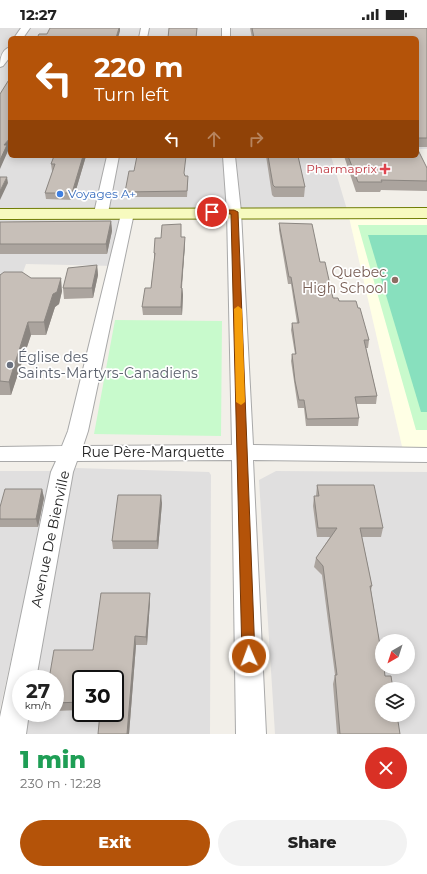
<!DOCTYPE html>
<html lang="en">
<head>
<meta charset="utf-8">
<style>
	:root { --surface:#fff; --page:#f2f2f2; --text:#222; --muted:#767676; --accent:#b45309 }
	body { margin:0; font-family:Montserrat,sans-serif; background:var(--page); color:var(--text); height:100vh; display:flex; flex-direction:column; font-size:15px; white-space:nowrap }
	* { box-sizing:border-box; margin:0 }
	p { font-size:13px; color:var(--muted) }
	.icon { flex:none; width:22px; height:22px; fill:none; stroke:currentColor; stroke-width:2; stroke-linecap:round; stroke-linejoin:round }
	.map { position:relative; height:706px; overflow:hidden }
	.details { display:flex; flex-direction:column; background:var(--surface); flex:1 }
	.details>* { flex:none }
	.banner { position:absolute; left:8px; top:8px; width:411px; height:122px; border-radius:6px; box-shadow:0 2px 10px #0003; background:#b45309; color:#fff; overflow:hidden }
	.needle { width:26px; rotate:219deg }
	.fabs { position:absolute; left:375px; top:606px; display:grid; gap:8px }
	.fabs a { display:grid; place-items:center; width:40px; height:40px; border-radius:50%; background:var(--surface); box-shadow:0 2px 10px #0003; font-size:20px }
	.speed { position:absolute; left:12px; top:642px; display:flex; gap:8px; font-size:20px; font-weight:700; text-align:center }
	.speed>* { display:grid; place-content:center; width:52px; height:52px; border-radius:50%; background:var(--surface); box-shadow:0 2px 10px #0003; line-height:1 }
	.speed small { font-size:10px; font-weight:400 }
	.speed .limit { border:2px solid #111; border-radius:6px; background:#fff; color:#111 }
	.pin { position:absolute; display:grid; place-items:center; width:34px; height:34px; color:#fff; margin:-17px; border:2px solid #fff; border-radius:50%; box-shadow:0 1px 4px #0007 }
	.me { position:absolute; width:44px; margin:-22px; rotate:358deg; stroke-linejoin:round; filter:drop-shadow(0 0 3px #0008) }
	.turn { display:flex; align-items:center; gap:14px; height:84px; padding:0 20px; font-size:18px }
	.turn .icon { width:52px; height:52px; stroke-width:2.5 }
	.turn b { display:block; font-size:28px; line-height:34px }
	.lanes { display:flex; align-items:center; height:38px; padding:0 20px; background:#0003; justify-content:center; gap:20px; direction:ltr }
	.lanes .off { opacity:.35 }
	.round { display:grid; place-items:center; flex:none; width:42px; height:42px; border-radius:21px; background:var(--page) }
	.head { display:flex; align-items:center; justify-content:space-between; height:68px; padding:0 20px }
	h1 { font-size:24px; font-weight:800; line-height:30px; color:#1e9e55 }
	.button { display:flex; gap:8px; margin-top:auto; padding:8px 20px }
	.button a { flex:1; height:46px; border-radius:24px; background:var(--accent); color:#fff; font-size:16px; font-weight:800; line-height:46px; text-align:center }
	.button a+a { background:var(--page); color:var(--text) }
	.status { display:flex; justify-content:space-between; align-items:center; height:28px; padding:0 20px; background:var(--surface); direction:ltr }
	.status svg { height:11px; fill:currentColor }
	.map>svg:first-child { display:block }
</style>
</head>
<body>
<div class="status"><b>12:27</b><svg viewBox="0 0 49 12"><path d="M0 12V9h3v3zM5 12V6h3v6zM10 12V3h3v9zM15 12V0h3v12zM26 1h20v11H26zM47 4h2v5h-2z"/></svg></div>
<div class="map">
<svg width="427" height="706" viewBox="0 0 427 706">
	<rect width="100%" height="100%" fill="#f2efe9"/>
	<!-- residential -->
	<path fill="#e0dfdf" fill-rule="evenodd" d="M 0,0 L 427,0 L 427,121 L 417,121 L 417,10 L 10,10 L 10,128 L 331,128 L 348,185 L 127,185 L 115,238 L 26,236 L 20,252 L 0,253 Z
		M 76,440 L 209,444 L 211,447 L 210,706 L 23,706 L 27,685 L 55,685 L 55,651 L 33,651 L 72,442 ZM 81,651 L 115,651 L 115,685 L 81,685 Z
		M 0,443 L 50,443 L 52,445 L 0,681 Z
		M 276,443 L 427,444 L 427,706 L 275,706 L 259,452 ZM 382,613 L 408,613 L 408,639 L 382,639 ZM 382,661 L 408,661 L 408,687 L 382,687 Z"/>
	<!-- education -->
	<path fill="#ffffe5" d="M 348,185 L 427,185 L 427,426 L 404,427 Z"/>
	<!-- park -->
	<path fill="#c8facc" d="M 358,197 L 427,197 L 427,402 L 416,402 Z
		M 115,292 L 222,293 L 221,408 L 94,406 Z"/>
	<!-- pitch -->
	<path fill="#88e0be" d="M 368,207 L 427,207 L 427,384 L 421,384 Z"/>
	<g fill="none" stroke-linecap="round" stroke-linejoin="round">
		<defs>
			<path id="minor" d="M 21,0 L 30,0 L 23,10 L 14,10 Z
				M 141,0 L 149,0 L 147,10 L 139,10 Z
				M 222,0 L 230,0 L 230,10 L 222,10 Z
				M 10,19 L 10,29 L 3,38 L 0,39 C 0,31 1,22 10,19 Z
				M 107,128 L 119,128 L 108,185 L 106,188 L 96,188 L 94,185 Z
				M 223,128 L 235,128 L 241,184 L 253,417 L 427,420 L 427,434 L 253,432 L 266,706 L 236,706 L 232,432 L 77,433 L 73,444 L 36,651 L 21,651 L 21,685 L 29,685 L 26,706 L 0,706 L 0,689 L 51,444 L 56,433 L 0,433 L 0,419 L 62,418 L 68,403 L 122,182 L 132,182 L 134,185 L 88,403 L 83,418 L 232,417 L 227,184 Z"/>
			<path id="secondary" d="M 427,180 L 427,190 L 0,191 L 0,181 Z"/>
		</defs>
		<!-- minor casing -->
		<use href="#minor" stroke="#a9a9a9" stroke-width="2"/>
		<!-- secondary casing -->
		<use href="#secondary" stroke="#707d05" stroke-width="2"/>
		<!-- minor -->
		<use href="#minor" fill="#fff" fill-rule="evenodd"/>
		<!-- secondary -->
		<use href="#secondary" fill="#f7fabf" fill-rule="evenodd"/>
	</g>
	<!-- wall -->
	<path fill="#aba49e" d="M 250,0 L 427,0 L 427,119 L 417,119 L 417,10 L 252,10 Z
		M 54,128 L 86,128 L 73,172 L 46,171 L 45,165 L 53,143 L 52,143 L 51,136 Z
		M 266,128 L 298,128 L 305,159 L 304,169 L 274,169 L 272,167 Z
		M 344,128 L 417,128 L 427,140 L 427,163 L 381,162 L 380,164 L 356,164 Z
		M 134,143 L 185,147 L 188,153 L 187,169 L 126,169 L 125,164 Z
		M 111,193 L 112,203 L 107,226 L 0,226 L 0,194 Z
		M 279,195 L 320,234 L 333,270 L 358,280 L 369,312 L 368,320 L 366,320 L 377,368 L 376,376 L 356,376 L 359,390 L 358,398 L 306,398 L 304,380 L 298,380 L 295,360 L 291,333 L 292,326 L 295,326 L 291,302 L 292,295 L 297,295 L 291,256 L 288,256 L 279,202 Z
		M 181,204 L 181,209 L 185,216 L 182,260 L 183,267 L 182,287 L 143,287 L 142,279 L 151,260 L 154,232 L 154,225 L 161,210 Z
		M 97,237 L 98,247 L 93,270 L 64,271 L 63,260 Z
		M 0,247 L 31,250 L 62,263 L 59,276 L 55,279 L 46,307 L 31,307 L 11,367 L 0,367 Z
		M 317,457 L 383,500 L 381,509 L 362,509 L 372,558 L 371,562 L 385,648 L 400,706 L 337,706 L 333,656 L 335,647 L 322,547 L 314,539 L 316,530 L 330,509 L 317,509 L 313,478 L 314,468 L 316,468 Z
		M 42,461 L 44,470 L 38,499 L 0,499 L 0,479 Z
		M 162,475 L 158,521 L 113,521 L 112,513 Z
		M 150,573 L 147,617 L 136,617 L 129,706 L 98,706 L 115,685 L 81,651 L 81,682 L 55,683 L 55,651 L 93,622 Z"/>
	<!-- shaded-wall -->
	<path fill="#8b8681" d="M 119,0 L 120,0 L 120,3 L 118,10 L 116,10 Z
		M 10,110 L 10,118 L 8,120 L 8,123 L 0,141 L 0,132 L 4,117 Z
		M 83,128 L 86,128 L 73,172 L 72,165 Z
		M 7,149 L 8,155 L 0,172 L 0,163 Z
		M 111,193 L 112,203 L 107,226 L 106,216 Z
		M 185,209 L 185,216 L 181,267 L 181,260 Z
		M 97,237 L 98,247 L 93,270 L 92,260 Z
		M 61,250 L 62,263 L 59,276 L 55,279 L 46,307 L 44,294 L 53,266 Z
		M 182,260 L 183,267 L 182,287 L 181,279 Z
		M 28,294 L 31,307 L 11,367 L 9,354 Z
		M 42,461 L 44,470 L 38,499 L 36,491 Z
		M 161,467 L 162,475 L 158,521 L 157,513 Z
		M 150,565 L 150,573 L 147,617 L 146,609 Z
		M 135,608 L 136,617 L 129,706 L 127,706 Z"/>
	<!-- building -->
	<path fill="#c7bfb8" stroke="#8b8681" d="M 50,0 L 119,0 L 116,10 L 37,10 L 39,6 L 47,6 Z
		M 169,0 L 197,0 L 196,10 L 168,10 Z
		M 252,0 L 427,0 L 427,110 L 417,110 L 417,10 L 254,10 Z
		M 10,50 L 10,110 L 4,117 L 7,117 L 0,132 L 0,66 Z
		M 417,120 L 427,140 L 427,153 L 381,152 L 382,154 L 358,154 L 348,128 L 417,128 Z
		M 54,128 L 83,128 L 72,165 L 45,165 L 55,136 L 51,136 Z
		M 137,128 L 186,128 L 184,145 L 185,148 L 188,148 L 187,163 L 125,164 L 129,143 L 134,143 Z
		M 268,128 L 298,128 L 305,159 L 275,159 L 273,157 Z
		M 0,149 L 7,149 L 0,163 Z
		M 111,193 L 106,216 L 0,216 L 0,194 Z
		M 279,195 L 312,196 L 320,234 L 325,234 L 333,270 L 338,270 L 339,273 L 356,273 L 358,280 L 360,280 L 369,312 L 364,312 L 377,368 L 355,369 L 359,390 L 307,391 L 304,372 L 299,372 L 295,353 L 292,326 L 296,326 L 292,295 L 299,295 L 291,249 L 289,249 Z
		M 181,196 L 181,209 L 185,209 L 181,260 L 182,260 L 181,279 L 142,279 L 145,260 L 151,260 L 155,225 L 154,225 L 155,210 L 161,210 L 162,197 Z
		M 97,237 L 92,260 L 63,260 L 68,240 Z
		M 4,244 L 22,244 L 31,250 L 61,250 L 57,264 L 53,266 L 44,294 L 28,294 L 9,354 L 0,353 L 0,247 Z
		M 317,457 L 374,457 L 383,500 L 360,500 L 372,558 L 370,558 L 382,629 L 382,639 L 384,639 L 385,648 L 391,648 L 393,661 L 382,661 L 382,687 L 397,687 L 400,706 L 340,706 L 335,647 L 337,647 L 323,538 L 316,530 L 337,500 L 318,500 L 314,468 L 319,468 Z
		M 5,461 L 42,461 L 36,491 L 0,491 L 0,479 Z
		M 118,467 L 161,467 L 157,513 L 112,513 Z
		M 101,565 L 150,565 L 146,609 L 135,608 L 127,706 L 98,706 L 100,685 L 115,685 L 115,651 L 81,651 L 81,674 L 55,675 L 55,651 L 49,651 L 54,622 L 93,622 Z"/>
	<!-- route -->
	<path fill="#b45309" stroke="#753606" d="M 212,182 L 234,182 L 238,184 L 255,628 L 253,632 L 249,634 L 244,632 L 242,628 L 231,186 L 210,185 L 209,184 Z"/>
	<!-- slow -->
	<path fill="#f59e0b" d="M 238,278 L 242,281 L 245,374 L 241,377 L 236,374 L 234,281 Z"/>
	<!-- markers -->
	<path fill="#e0444e" stroke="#fff" stroke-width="1.5" d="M383 135h4v4h4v4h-4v4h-4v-4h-4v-4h4z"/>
	<circle fill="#3f7fe0" stroke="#fff" stroke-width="1.5" cx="60" cy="166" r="4"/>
	<circle fill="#8d6e63" stroke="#fff" stroke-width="1.5" cx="395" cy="252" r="4"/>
	<circle fill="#6b7280" stroke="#fff" stroke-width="1.5" cx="10" cy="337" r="4"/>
	<g text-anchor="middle" stroke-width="3.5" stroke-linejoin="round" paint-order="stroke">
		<!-- far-health labels -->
		<g font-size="12" fill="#be3a42" stroke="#fff" text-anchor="end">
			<text x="377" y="145">Pharmaprix</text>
		</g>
		<!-- far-shop labels -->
		<g font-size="12" fill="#366cbe" stroke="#fff" text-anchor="start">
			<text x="68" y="170">Voyages A+</text>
		</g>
		<!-- education labels -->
		<g font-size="14" fill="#785e54" stroke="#fff" text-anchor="end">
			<text x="387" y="249">Quebec<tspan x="387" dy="16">High School</tspan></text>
		</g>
		<!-- worship labels -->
		<g font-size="14" fill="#5b616d" stroke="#fff" text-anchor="start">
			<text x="18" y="334">Église des<tspan x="18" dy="16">Saints-Martyrs-Canadiens</tspan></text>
		</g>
		<!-- street labels -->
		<g font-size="14" fill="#222" stroke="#fff">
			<text x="153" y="429">Rue Père-Marquette</text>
			<text transform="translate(50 511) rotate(-78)" y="5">Avenue De Bienville</text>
		</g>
	</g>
</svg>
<div class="fabs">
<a><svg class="needle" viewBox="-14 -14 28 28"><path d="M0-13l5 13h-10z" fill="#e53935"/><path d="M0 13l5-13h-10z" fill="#767676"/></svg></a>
<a><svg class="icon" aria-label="layers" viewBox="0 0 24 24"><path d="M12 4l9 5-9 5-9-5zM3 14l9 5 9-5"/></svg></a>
</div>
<div class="speed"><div>27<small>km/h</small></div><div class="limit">30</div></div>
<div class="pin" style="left:212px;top:184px;background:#d93025"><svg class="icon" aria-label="arrive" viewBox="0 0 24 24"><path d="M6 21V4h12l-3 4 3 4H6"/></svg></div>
<svg class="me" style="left:249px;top:628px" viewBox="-20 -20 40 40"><circle r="17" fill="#b45309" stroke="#fff" stroke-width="3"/><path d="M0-11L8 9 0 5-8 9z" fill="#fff"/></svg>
<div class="banner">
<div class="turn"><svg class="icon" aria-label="left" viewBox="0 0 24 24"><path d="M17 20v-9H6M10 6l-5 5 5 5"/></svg><div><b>220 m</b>Turn left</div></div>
<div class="lanes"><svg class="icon" aria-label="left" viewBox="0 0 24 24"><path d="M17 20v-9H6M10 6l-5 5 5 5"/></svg><svg class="icon off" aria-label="ahead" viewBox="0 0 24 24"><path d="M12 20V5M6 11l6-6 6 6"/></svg><svg class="icon off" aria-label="right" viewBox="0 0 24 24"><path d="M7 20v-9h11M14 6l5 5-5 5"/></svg></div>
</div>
</div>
<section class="details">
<div class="head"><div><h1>1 min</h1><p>230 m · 12:28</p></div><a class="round" style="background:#d93025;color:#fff"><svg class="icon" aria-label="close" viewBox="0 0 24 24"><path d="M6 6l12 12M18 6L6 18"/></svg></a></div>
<div class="button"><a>Exit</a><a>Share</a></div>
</section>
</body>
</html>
